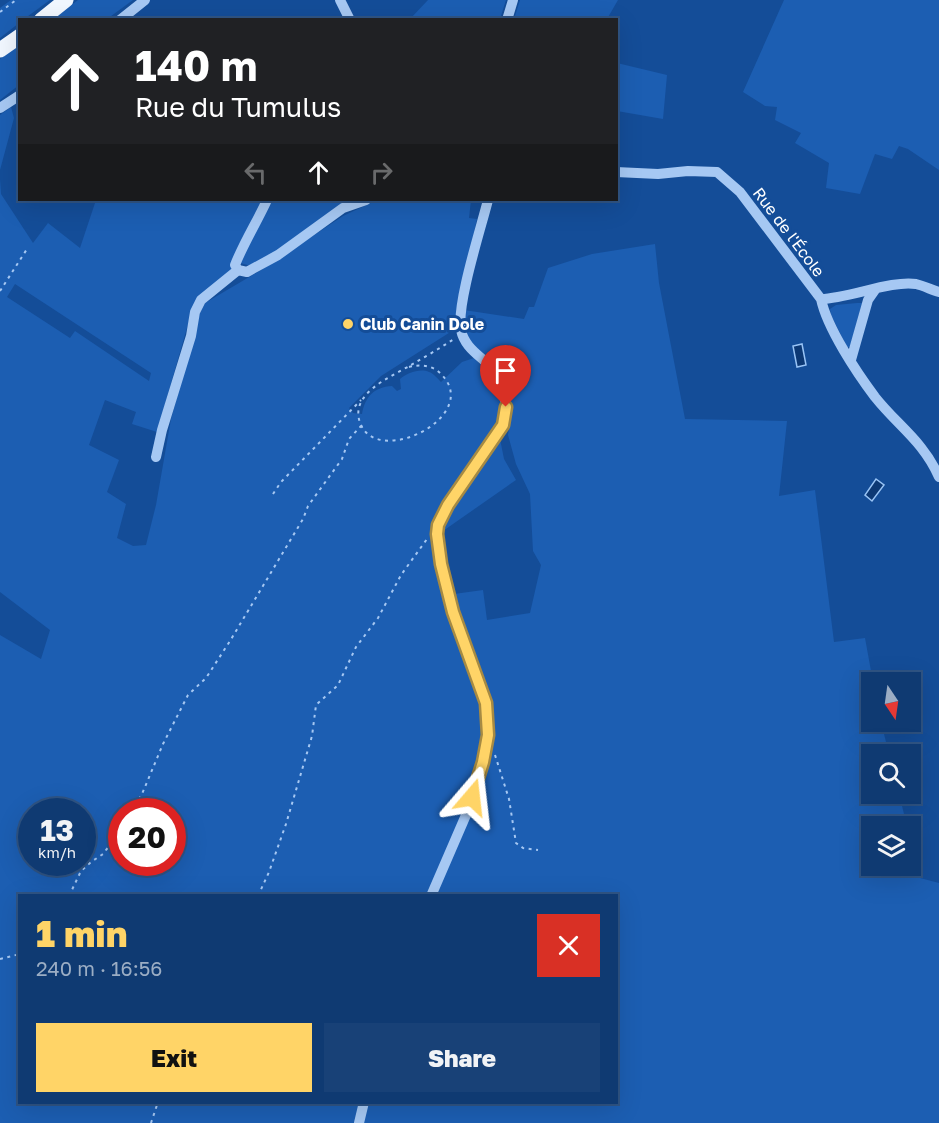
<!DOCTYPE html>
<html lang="en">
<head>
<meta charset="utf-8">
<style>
	:root { --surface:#0f3a72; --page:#184177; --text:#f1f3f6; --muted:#9badc4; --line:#2f5484; --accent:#ffd467 }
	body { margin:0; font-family:"Golos Text",sans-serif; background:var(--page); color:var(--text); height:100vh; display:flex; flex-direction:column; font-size:22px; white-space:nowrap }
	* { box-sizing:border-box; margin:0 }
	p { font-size:20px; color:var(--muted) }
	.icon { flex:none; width:33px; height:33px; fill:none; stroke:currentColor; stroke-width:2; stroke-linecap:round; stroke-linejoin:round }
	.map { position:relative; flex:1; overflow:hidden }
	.side { position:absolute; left:18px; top:894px; width:600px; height:210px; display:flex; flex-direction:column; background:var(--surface); border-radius:0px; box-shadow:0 6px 24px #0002,0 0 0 2px var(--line) }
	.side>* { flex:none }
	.banner { position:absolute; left:18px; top:18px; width:600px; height:183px; border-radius:0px; box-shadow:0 6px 24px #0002,0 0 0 2px var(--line); background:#202124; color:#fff; overflow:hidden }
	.needle { width:39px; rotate:167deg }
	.controls { position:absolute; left:861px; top:672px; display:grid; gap:12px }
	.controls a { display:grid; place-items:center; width:60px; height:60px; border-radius:0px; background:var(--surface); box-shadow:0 6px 24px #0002,0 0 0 2px var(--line); font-size:30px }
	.speed { position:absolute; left:18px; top:798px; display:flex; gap:12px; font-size:30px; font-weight:700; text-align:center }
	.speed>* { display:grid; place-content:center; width:78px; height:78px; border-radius:50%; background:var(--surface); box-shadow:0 6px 24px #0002,0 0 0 2px var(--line); line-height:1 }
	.speed small { font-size:15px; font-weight:400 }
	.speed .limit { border:9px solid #d22; background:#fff; color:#111 }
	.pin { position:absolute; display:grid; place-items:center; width:51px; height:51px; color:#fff; margin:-62px -26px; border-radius:50% 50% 50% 0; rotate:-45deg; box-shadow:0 0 6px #0007 }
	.pin .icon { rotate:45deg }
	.me { position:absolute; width:66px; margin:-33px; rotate:17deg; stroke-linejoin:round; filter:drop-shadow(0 0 4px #0008) }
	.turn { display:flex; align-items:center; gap:21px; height:126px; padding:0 18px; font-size:27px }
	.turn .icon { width:78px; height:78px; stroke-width:2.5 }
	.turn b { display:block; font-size:42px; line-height:51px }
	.lanes { display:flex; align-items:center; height:57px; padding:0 18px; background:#0003; justify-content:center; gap:30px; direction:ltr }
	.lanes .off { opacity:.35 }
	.round { display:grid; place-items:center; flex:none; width:63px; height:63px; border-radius:0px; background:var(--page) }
	.head { display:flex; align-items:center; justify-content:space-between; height:102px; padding:0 18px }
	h1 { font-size:36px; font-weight:800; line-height:45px; color:var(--accent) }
	.button { display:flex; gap:12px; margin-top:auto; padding:12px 18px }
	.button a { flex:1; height:69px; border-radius:0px; background:var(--accent); color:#111; font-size:24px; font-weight:800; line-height:69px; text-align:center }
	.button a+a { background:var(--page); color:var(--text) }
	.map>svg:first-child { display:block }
</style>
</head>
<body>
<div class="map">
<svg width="939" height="1123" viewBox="0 0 939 1123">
	<rect width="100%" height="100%" fill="#144d98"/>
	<!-- green -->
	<path fill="#1c5eb2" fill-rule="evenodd" d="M 11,0 L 50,0 L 24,19 L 20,20 L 19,23 L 0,38 L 0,8 Z
		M 78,0 L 133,0 L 107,19 L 52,20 Z
		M 428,0 L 506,0 L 500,19 L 410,19 Z
		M 520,0 L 618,0 L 607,19 L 514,19 Z
		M 784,0 L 939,0 L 939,170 L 908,149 L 899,146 L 892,159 L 875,154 L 860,194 L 826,188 L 829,163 L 795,143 L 801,133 L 775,120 L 777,107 L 765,106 L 743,92 Z
		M 19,44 L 19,85 L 0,100 L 0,59 Z
		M 617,63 L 667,75 L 663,119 L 617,111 Z
		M 11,107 L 14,118 L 0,170 L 0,115 Z
		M 0,179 L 1,194 L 33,243 L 48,223 L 80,248 L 96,200 L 355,200 C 318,218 287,247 251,266 L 233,261 L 231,271 L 201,296 L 191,314 L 157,432 L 132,424 L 136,412 L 105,400 L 89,445 L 119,460 L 107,492 L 126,504 L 117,538 L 133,546 L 146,545 L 156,505 L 171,419 L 200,313 L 205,303 L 261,270 L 343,216 L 377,200 L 471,200 L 469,218 L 477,219 L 452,331 L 381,376 L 349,408 L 353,413 L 362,414 C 365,397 374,387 392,386 L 397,391 L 401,389 L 400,379 C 407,373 420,368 429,372 C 433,373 438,379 441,382 L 462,362 L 474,358 L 493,377 L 497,386 L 502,406 L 500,424 L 491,439 L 432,525 L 432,543 L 444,596 L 462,648 L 468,646 L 454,594 L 483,590 L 487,620 L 530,613 L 541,565 L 533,551 L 530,494 L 516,464 L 508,435 L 511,415 L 504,382 L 499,373 L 475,349 L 466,335 L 464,325 L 464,310 L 524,319 L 529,307 L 534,307 L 548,268 L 592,254 L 655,244 L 659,283 L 685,419 L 787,421 L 779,496 L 815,490 L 834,642 L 865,638 L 873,682 L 872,722 L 881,722 L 889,754 L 872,754 L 872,794 L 899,794 L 907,826 L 872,826 L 872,866 L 910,866 L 911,841 L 920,878 L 939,883 L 939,1123 L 0,1123 L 0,635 L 41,659 L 50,630 L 0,592 ZM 15,284 L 151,373 L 149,381 L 75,331 L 70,338 L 7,297 ZM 32,812 L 82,812 L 82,862 L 32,862 ZM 122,812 L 172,812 L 172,862 L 122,862 ZM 20,896 L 616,896 L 616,1102 L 20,1102 Z
		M 857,303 L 862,303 L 850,347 L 847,347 L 831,315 L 830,309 L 836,305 Z
		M 500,439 L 504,459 L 516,480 L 443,531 C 450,497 480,467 500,439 Z"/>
	<!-- water -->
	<path fill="#0c3874" stroke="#98c3f5" stroke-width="1.5" d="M 802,344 L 806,365 L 797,367 L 793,346 Z
		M 876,479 L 884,485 L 872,501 L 865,495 Z"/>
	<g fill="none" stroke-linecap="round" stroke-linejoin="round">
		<!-- path -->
		<path stroke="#a6c8f3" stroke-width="2" stroke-dasharray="3 4.5" stroke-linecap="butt" d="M 0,12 L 16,0
			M 0,291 L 27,249
			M 409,367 C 421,364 433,365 442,375 C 481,416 380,467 361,425 C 347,394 391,377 411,365 C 425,357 440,348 454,339
			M 273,494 L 281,482 L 361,400
			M 495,755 L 509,799 L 516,843 L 523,848 L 538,850
			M 131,812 L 142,794 L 163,744 L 188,695 L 206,678 L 230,641 L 303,519 L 308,506 L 342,459 L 349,439 L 361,426
			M 69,896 L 81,871 L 91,862 L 103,854 L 122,829
			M 258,896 L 269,872 L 286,824 L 312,736 L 316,705 L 338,685 L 356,647 L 378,618 L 401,575 L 427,539
			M 0,959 L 20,954
			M 151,1123 L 158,1102"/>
		<!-- minor -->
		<path stroke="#a6c8f3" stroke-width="10" d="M 340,0 L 350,20
			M 120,20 L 145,0
			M 507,20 L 513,0
			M 0,108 L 20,95
			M 616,172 L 658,174 L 688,171 L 717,172 L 740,192 L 821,299 C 849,298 892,280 916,284 C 924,286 932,290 939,292
			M 267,200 C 257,222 244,242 235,265 L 238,270 L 247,272 L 278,255 L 343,208 L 366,200
			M 821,299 C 827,328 857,373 875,397 C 898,426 923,441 939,477
			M 851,360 L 868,300 L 875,290
			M 156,457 L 162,430 L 191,336 L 195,312 L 201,300 L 238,270
			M 431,896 L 466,815 L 483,762 L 489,723 L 486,703 L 453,612 L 441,564 L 437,534 L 438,525 L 448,505 C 460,488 503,434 506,417 C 508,403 502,384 495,372 C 484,357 465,350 461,330 C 456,305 481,228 488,200
			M 359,1123 L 364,1102"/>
		<!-- major -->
		<path stroke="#f1f7ff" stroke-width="15" d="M 41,20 L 66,0
			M 0,50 L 20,36"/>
	</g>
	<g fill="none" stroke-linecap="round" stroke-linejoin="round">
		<defs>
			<path id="route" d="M 472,797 L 483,762 L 488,735 L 486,703 L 453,612 L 441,564 L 437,534 L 438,525 L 448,505 L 503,425 L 506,407"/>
		</defs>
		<!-- route casing -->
		<use href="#route" stroke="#a68a43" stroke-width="15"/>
		<!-- route -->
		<use href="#route" stroke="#ffd467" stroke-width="10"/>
	</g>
	<!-- markers -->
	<circle fill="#ffd467" stroke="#144d98" stroke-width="2" cx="348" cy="324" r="6"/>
	<g text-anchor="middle" stroke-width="6" stroke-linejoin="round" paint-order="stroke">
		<!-- street labels -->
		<g font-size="16" fill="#fff" stroke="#144d98">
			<text transform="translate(789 232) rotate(53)" y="6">Rue de l'École</text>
		</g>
		<!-- poi labels -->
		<g font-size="16" font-weight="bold" fill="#fff" stroke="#144d98" text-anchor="start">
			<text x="360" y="330">Club Canin Dole</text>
		</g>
	</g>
</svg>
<div class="controls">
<a><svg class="needle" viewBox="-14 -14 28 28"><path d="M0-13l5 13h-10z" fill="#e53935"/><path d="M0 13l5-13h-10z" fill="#9badc4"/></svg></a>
<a><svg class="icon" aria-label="search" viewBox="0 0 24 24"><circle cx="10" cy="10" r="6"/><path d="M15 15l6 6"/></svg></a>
<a><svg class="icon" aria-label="layers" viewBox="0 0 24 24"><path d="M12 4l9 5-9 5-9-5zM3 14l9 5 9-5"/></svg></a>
</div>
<div class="speed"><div>13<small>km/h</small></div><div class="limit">20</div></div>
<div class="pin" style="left:506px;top:407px;background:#d93025"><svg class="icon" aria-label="arrive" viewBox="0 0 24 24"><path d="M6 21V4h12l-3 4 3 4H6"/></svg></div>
<svg class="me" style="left:472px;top:797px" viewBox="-20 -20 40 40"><path d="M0-17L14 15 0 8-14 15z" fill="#ffd467" stroke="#fff" stroke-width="4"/></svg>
<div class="banner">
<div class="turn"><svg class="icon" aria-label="ahead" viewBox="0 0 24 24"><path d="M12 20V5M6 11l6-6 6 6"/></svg><div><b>140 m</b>Rue du Tumulus</div></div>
<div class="lanes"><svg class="icon off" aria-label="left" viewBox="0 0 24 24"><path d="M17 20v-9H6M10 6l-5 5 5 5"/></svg><svg class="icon" aria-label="ahead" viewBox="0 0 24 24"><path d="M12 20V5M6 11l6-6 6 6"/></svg><svg class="icon off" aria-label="right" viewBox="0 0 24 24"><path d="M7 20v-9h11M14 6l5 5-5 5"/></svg></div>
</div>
<section class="side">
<div class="head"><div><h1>1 min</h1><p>240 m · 16:56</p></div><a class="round" style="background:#d93025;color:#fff"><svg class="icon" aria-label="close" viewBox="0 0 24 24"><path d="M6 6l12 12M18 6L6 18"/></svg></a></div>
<div class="button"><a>Exit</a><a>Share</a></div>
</section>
</div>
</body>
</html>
